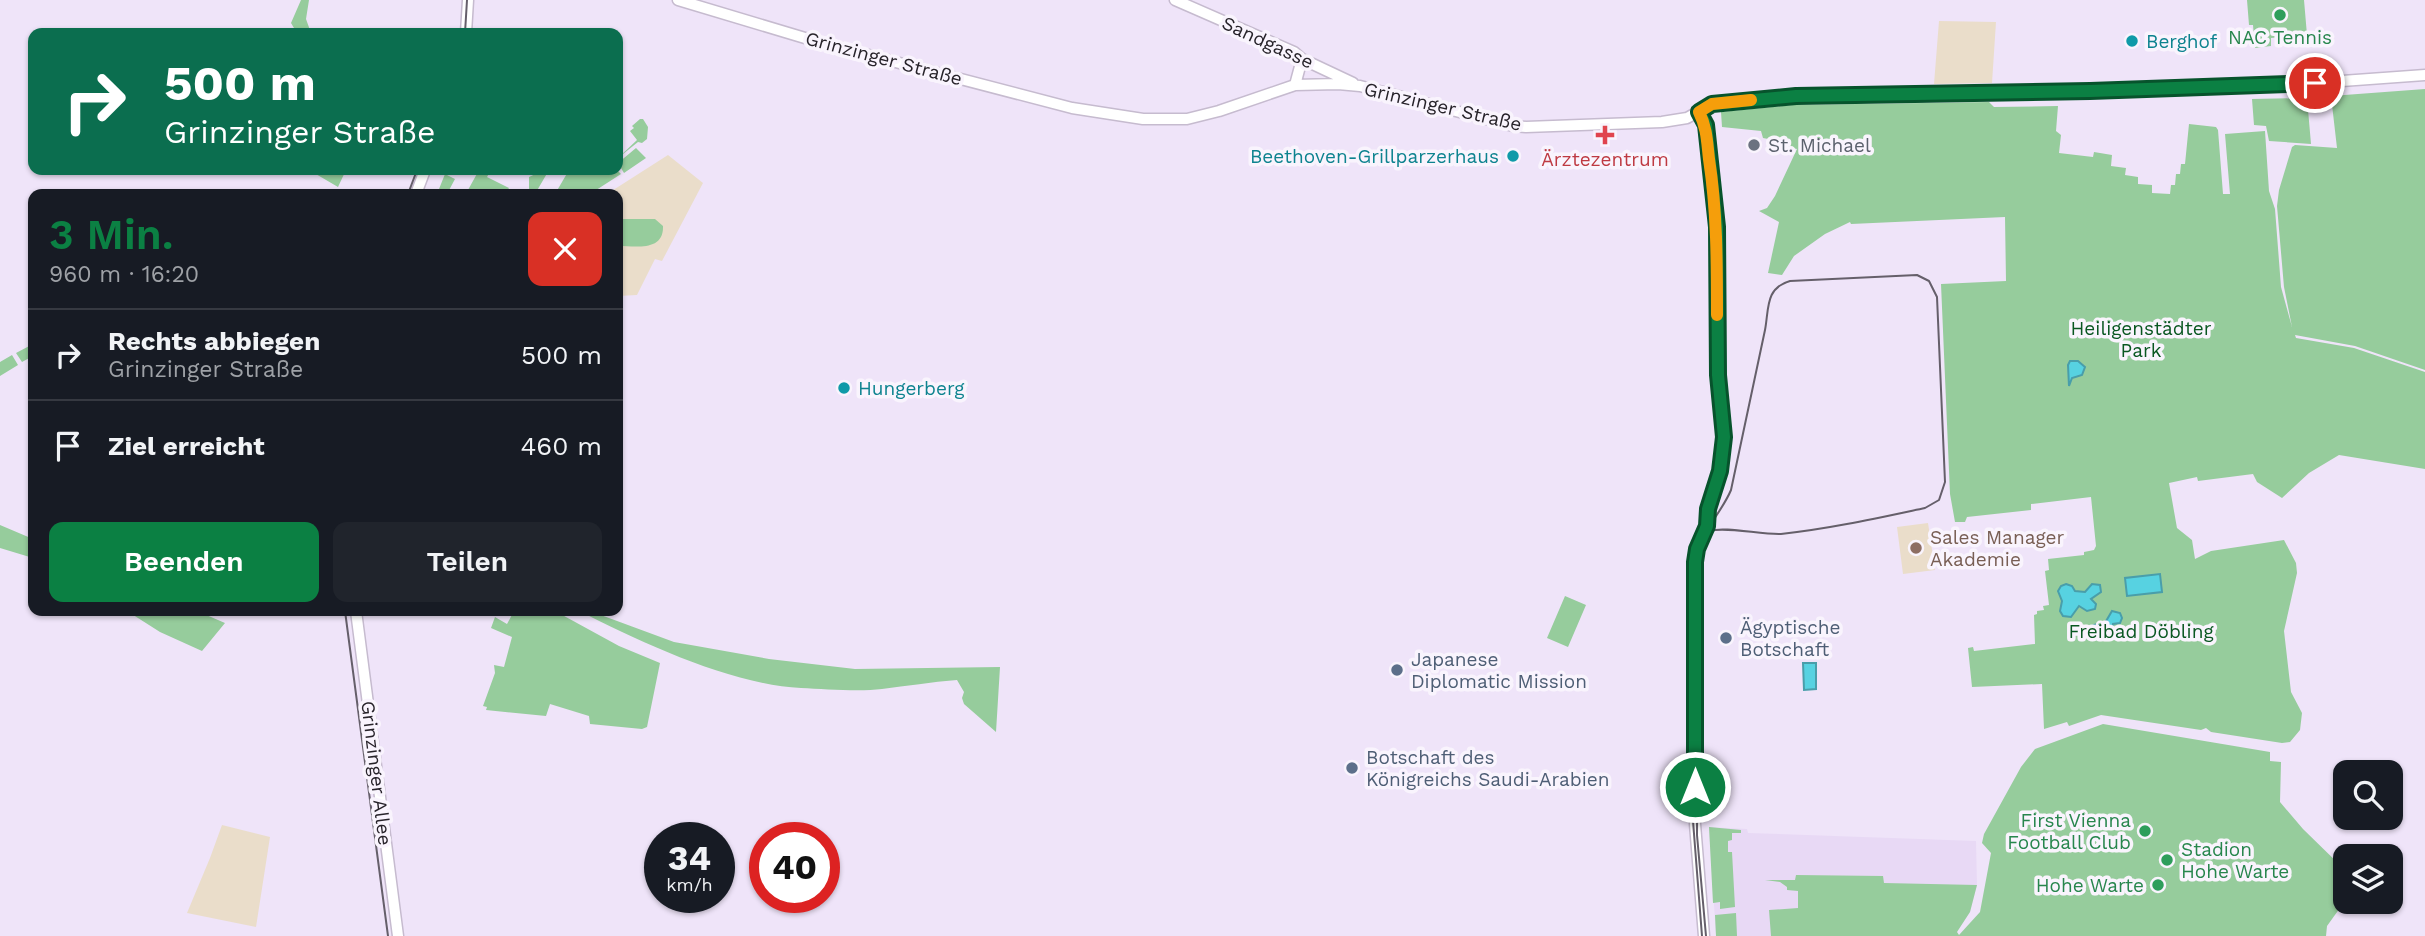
<!DOCTYPE html>
<html lang="de">
<head>
<meta charset="utf-8">
<style>
	:root { --surface:#171b24; --page:#20242c; --text:#f1f3f6; --muted:#9ea1a6; --line:#363941; --accent:#0b8043 }
	body { margin:0; font-family:"Work Sans",sans-serif; background:var(--page); color:var(--text); height:100vh; display:flex; flex-direction:column; font-size:26px; white-space:nowrap }
	* { box-sizing:border-box; margin:0 }
	p { font-size:23px; color:var(--muted) }
	.icon { flex:none; width:38px; height:38px; fill:none; stroke:currentColor; stroke-width:2; stroke-linecap:round; stroke-linejoin:round }
	.map { position:relative; flex:1; overflow:hidden }
	.drawer { position:absolute; left:28px; top:189px; width:595px; height:427px; display:flex; flex-direction:column; background:var(--surface); border-radius:14px; box-shadow:0 2px 5px #0004 }
	.drawer>* { flex:none }
	.top-card { position:absolute; left:28px; top:28px; width:595px; height:147px; border-radius:14px; box-shadow:0 2px 5px #0004; background:#0b6e4f; color:#fff; overflow:hidden }
	.buttons { position:absolute; left:2333px; top:760px; display:grid; gap:14px }
	.buttons a { display:grid; place-items:center; width:70px; height:70px; border-radius:14px; background:var(--surface); box-shadow:0 2px 5px #0004; font-size:35px }
	.speed { position:absolute; left:644px; top:822px; display:flex; gap:14px; font-size:35px; font-weight:700; text-align:center }
	.speed>* { display:grid; place-content:center; width:91px; height:91px; border-radius:50%; background:var(--surface); box-shadow:0 2px 5px #0004; line-height:1 }
	.speed small { font-size:18px; font-weight:400 }
	.speed .limit { border:10px solid #d22; background:#fff; color:#111 }
	.pin { position:absolute; display:grid; place-items:center; width:60px; height:60px; color:#fff; margin:-30px; border:4px solid #fff; border-radius:50%; box-shadow:0 2px 7px #0007 }
	.me { position:absolute; width:77px; margin:-38px; rotate:0deg; stroke-linejoin:round; filter:drop-shadow(0 0 5px #0008) }
	.turn { display:flex; align-items:center; gap:24px; height:147px; padding:0 21px; font-size:32px }
	.turn .icon { width:91px; height:91px; stroke-width:2.5 }
	.turn b { display:block; font-size:49px; line-height:60px }
	.round { display:grid; place-items:center; flex:none; width:74px; height:74px; border-radius:14px; background:var(--page) }
	.summary { display:flex; align-items:center; justify-content:space-between; height:119px; padding:0 21px }
	h1 { font-size:42px; font-weight:600; line-height:52px; color:var(--accent) }
	.button { display:flex; gap:14px; margin-top:auto; padding:14px 21px }
	.button a { flex:1; height:80px; border-radius:14px; background:var(--accent); color:#fff; font-size:28px; font-weight:600; line-height:80px; text-align:center }
	.button a+a { background:var(--page); color:var(--text) }
	ul { padding:0; list-style:none }
	li { display:flex; align-items:center; gap:21px; height:91px; padding:0 21px; border-top:2px solid var(--line) }
	li div { flex:1 }
	li b { display:block; font-size:26px }
	li em { font-style:normal }
	.map>svg:first-child { display:block }
</style>
</head>
<body>
<div class="map">
<svg width="2425" height="936" viewBox="0 0 2425 936">
	<rect width="100%" height="100%" fill="#efe4f9"/>
	<!-- built -->
	<path fill="#e8d9f5" d="M 1709,827 L 1747,829 L 1748,833 L 1976,841 L 1977,885 L 1970,912 L 1953,936 L 1716,936 Z"/>
	<!-- education -->
	<path fill="#eaddca" d="M 1939,21 L 1996,22 L 1992,83 L 1934,84 Z
		M 668,155 L 703,183 L 662,261 L 655,259 L 637,295 L 618,296 L 618,194 L 607,194 Z
		M 1928,523 L 1935,570 L 1903,574 L 1897,527 Z
		M 222,825 L 270,837 L 256,927 L 187,913 L 210,858 Z"/>
	<!-- green -->
	<path fill="#96cc9c" d="M 301,0 L 309,0 L 306,19 L 311,33 L 297,33 L 291,23 Z
		M 2247,0 L 2304,0 L 2307,35 L 2271,38 L 2271,46 L 2255,48 L 2253,25 L 2249,25 Z
		M 2425,89 L 2425,370 L 2355,346 L 2295,335 L 2296,338 L 2354,348 L 2425,372 L 2425,469 L 2339,455 L 2309,473 L 2282,498 L 2257,482 L 2253,474 L 2198,481 L 2197,477 L 2169,483 L 2177,528 L 2192,540 L 2195,559 L 2211,551 L 2284,540 L 2296,563 L 2297,573 L 2284,631 L 2291,692 L 2302,713 L 2300,730 L 2290,742 L 2282,743 L 2211,732 L 2206,728 L 2201,730 L 2101,715 L 2069,726 L 2067,722 L 2044,729 L 2042,684 L 1972,687 L 1968,648 L 1973,647 L 1974,651 L 2035,644 L 2034,615 L 2037,614 L 2037,611 L 2044,610 L 2043,606 L 2049,605 L 2045,571 L 2049,570 L 2048,559 L 2084,555 L 2084,552 L 2094,550 L 2096,546 L 2091,497 L 2031,504 L 2031,510 L 1967,517 L 1965,522 L 1955,522 L 1950,494 L 1941,284 L 2006,281 L 2005,217 L 1851,224 L 1850,222 L 1825,234 L 1794,256 L 1782,275 L 1768,273 L 1779,222 L 1759,211 L 1767,208 L 1775,196 L 1797,149 L 1787,147 L 1784,142 L 1763,138 L 1761,131 L 1722,127 L 1721,112 L 1792,105 L 1989,102 L 1994,107 L 2058,106 L 2056,131 L 2061,135 L 2059,153 L 2093,157 L 2094,152 L 2112,155 L 2111,166 L 2126,168 L 2125,175 L 2138,177 L 2138,184 L 2152,185 L 2152,193 L 2170,194 L 2171,185 L 2175,185 L 2176,174 L 2180,174 L 2181,164 L 2185,164 L 2189,124 L 2216,127 L 2218,130 L 2223,194 L 2230,194 L 2225,134 L 2265,131 L 2269,191 L 2275,209 L 2281,287 L 2292,327 L 2284,287 L 2277,206 L 2279,190 L 2292,147 L 2295,145 L 2337,148 L 2331,96 Z
		M 2307,98 L 2311,144 L 2269,141 L 2266,126 L 2254,125 L 2252,99 Z
		M 640,119 L 643,119 L 648,127 L 647,139 L 642,143 L 638,142 L 618,158 L 637,140 L 630,131 L 634,128 L 632,126 Z
		M 636,148 L 646,158 L 624,173 L 618,163 Z
		M 309,170 L 346,170 L 338,187 Z
		M 479,170 L 491,170 L 487,177 L 509,188 L 505,194 L 470,194 L 468,190 Z
		M 544,170 L 549,170 L 535,194 L 529,194 L 529,177 Z
		M 569,170 L 617,170 L 621,174 L 590,194 L 555,194 Z
		M 445,174 L 455,179 L 447,194 L 437,194 Z
		M 618,219 L 655,219 L 663,226 C 664,252 635,246 618,246 Z
		M 33,344 L 33,356 L 22,362 L 16,353 Z
		M 12,355 L 18,365 L 0,376 L 0,362 Z
		M 0,525 L 33,539 L 33,558 L 0,548 Z
		M 1565,596 L 1586,605 L 1568,647 L 1547,638 Z
		M 127,611 L 197,611 L 225,623 L 202,651 L 160,632 Z
		M 514,611 L 555,611 L 619,646 L 660,663 L 647,727 L 642,729 L 590,724 L 589,716 L 550,704 L 546,716 L 486,710 L 487,707 L 483,706 L 495,673 L 494,665 L 504,667 L 512,637 L 491,628 L 495,617 L 507,624 Z
		M 579,611 L 590,611 L 674,642 L 769,659 L 855,669 L 1000,667 L 996,732 L 964,704 L 962,698 L 964,692 L 957,680 C 931,682 907,686 882,689 C 859,692 825,689 801,688 C 729,684 643,643 579,611 Z
		M 2103,724 L 2270,752 L 2270,761 L 2281,762 L 2280,802 L 2303,829 L 2345,870 L 2345,901 L 2327,926 L 2326,936 L 1771,936 L 1769,910 L 1798,908 L 1798,891 L 1787,890 L 1787,887 L 1780,882 L 1765,880 L 1795,880 L 1796,875 L 1883,876 L 1884,883 L 1977,885 L 1970,912 L 1957,932 L 1959,935 L 1980,912 L 1991,853 L 1982,843 L 1984,834 L 2021,767 L 2035,749 Z
		M 1709,827 L 1741,830 L 1741,833 L 1732,833 L 1732,840 L 1728,841 L 1728,852 L 1732,852 L 1735,907 L 1720,909 L 1720,902 L 1713,903 Z
		M 1736,913 L 1737,936 L 1716,936 L 1715,915 Z"/>
	<!-- water -->
	<path fill="#57d2e1" stroke="#499eaa" stroke-width="2" d="M 2070,361 L 2078,361 L 2085,367 L 2082,375 L 2072,378 L 2069,386 L 2068,365 Z
		M 2160,574 L 2162,592 L 2127,596 L 2125,578 Z
		M 2066,584 L 2072,586 L 2075,591 L 2085,592 L 2092,584 L 2100,585 L 2101,592 L 2091,599 L 2096,604 L 2095,609 L 2087,611 L 2079,606 L 2071,617 L 2063,616 L 2060,611 L 2062,601 L 2058,591 L 2061,586 Z
		M 2112,611 L 2120,613 L 2122,618 L 2120,623 L 2113,624 L 2112,629 L 2107,626 L 2101,632 L 2093,632 L 2092,626 L 2097,624 L 2102,628 Z
		M 1803,663 L 1816,663 L 1816,689 L 1804,690 Z"/>
	<g fill="none" stroke-linecap="round" stroke-linejoin="round">
		<defs>
			<path id="tertiary" d="M 678,0 L 815,41 L 1072,108 L 1143,119 L 1187,119 L 1219,111 L 1295,85 L 1338,84 L 1360,86 L 1513,126 L 1526,127 L 1662,122 L 1687,118 L 1712,104 L 1796,96 L 2168,89 L 2328,82 L 2425,75
				M 1175,0 L 1294,52 L 1302,59 L 1353,83
				M 466,33 L 468,0
				M 1295,85 L 1302,59
				M 1699,112 L 1706,126 L 1717,227 L 1718,375 L 1724,437 L 1720,471 L 1708,509 L 1707,526 L 1697,549 L 1695,562 L 1695,824 L 1704,936
				M 416,194 L 425,170
				M 356,611 L 398,936"/>
		</defs>
		<!-- tertiary casing -->
		<use href="#tertiary" stroke="#c6bbcf" stroke-width="13"/>
		<!-- tertiary -->
		<use href="#tertiary" stroke="#fff" stroke-width="10"/>
		<!-- tram -->
		<path stroke="#655f6a" stroke-width="2" d="M 465,33 L 467,0
			M 408,194 L 417,170
			M 345,611 L 388,936
			M 1702,936 L 1693,821 L 1693,573 C 1694,557 1693,537 1711,531 C 1723,526 1763,535 1781,534 C 1829,529 1878,518 1925,508 L 1939,500 L 1945,482 L 1937,297 L 1929,281 L 1917,275 L 1790,281 C 1765,288 1769,309 1765,330 L 1731,490 C 1721,514 1701,530 1698,558 L 1697,835 L 1706,936"/>
	</g>
	<g fill="none" stroke-linecap="round" stroke-linejoin="round">
		<defs>
			<path id="route" d="M 1695,787 L 1695,562 L 1697,549 L 1707,526 L 1708,509 L 1720,471 L 1724,437 L 1718,375 L 1717,227 L 1706,125 L 1699,112 L 1712,104 L 1796,96 L 2090,91 L 2315,83"/>
		</defs>
		<!-- route casing -->
		<use href="#route" stroke="#07532c" stroke-width="18"/>
		<!-- route -->
		<use href="#route" stroke="#0b8043" stroke-width="12"/>
		<!-- slow -->
		<path stroke="#f59e0b" stroke-width="12" d="M 1717,315 C 1717,263 1717,211 1709,159 C 1707,142 1707,128 1699,112 L 1712,104 L 1751,100"/>
	</g>
	<!-- markers -->
	<g fill="#2e9e5b" stroke="#f9f4fd" stroke-width="2.5">
		<circle cx="2280" cy="15" r="7"/>
		<circle cx="2145" cy="831" r="7"/>
		<circle cx="2167" cy="860" r="7"/>
		<circle cx="2158" cy="885" r="7"/>
	</g>
	<g fill="#0f9aa8" stroke="#f9f4fd" stroke-width="2.5">
		<circle cx="2132" cy="41" r="7"/>
		<circle cx="1513" cy="156" r="7"/>
		<circle cx="844" cy="388" r="7"/>
	</g>
	<path fill="#e0444e" stroke="#f9f4fd" stroke-width="2.5" d="M1601.5 124.5h7v7h7v7h-7v7h-7v-7h-7v-7h7z"/>
	<circle fill="#6b7280" stroke="#f9f4fd" stroke-width="2.5" cx="1754" cy="145" r="7"/>
	<circle fill="#8d6e63" stroke="#f9f4fd" stroke-width="2.5" cx="1916" cy="548" r="7"/>
	<g fill="#5c6f8a" stroke="#f9f4fd" stroke-width="2.5">
		<circle cx="1726" cy="638" r="7"/>
		<circle cx="1397" cy="670" r="7"/>
		<circle cx="1352" cy="768" r="7"/>
	</g>
	<g text-anchor="middle" stroke-width="7" stroke-linejoin="round" paint-order="stroke">
		<!-- leisure labels -->
		<g font-size="19" fill="#27864d" stroke="#f9f4fd" text-anchor="end">
			<text x="2280" y="44" text-anchor="middle">NAC Tennis</text>
			<text x="2131" y="827">First Vienna<tspan x="2131" dy="22">Football Club</tspan></text>
			<text x="2181" y="856" text-anchor="start">Stadion<tspan x="2181" dy="22">Hohe Warte</tspan></text>
			<text x="2144" y="892">Hohe Warte</text>
		</g>
		<!-- culture labels -->
		<g font-size="19" fill="#0d838f" stroke="#f9f4fd" text-anchor="start">
			<text x="2146" y="48">Berghof</text>
			<text x="1499" y="163" text-anchor="end">Beethoven-Grillparzerhaus</text>
			<text x="858" y="395">Hungerberg</text>
		</g>
		<!-- street labels -->
		<g font-size="19" fill="#27232a" stroke="#f9f4fd">
			<text transform="translate(1268 42) rotate(25)" y="7">Sandgasse</text>
			<text transform="translate(884 58) rotate(15)" y="7">Grinzinger Straße</text>
			<text transform="translate(1443 106) rotate(13)" y="7">Grinzinger Straße</text>
			<text transform="translate(377 773) rotate(83)" y="7">Grinzinger Allee</text>
		</g>
		<!-- worship labels -->
		<g font-size="19" fill="#5b616d" stroke="#f9f4fd" text-anchor="start">
			<text x="1768" y="152">St. Michael</text>
		</g>
		<!-- health labels -->
		<g font-size="19" fill="#be3a42" stroke="#f9f4fd">
			<text x="1605" y="166">Ärztezentrum</text>
		</g>
		<!-- park labels -->
		<g font-size="19" fill="#095721" stroke="#f9f4fd">
			<text x="2141" y="335">Heiligenstädter<tspan x="2141" dy="22">Park</tspan></text>
			<text x="2141" y="638">Freibad Döbling</text>
		</g>
		<!-- education labels -->
		<g font-size="19" fill="#785e54" stroke="#f9f4fd" text-anchor="start">
			<text x="1930" y="544">Sales Manager<tspan x="1930" dy="22">Akademie</tspan></text>
		</g>
		<!-- service labels -->
		<g font-size="19" fill="#4e5e75" stroke="#f9f4fd" text-anchor="start">
			<text x="1740" y="634">Ägyptische<tspan x="1740" dy="22">Botschaft</tspan></text>
			<text x="1411" y="666">Japanese<tspan x="1411" dy="22">Diplomatic Mission</tspan></text>
			<text x="1366" y="764">Botschaft des<tspan x="1366" dy="22">Königreichs Saudi-Arabien</tspan></text>
		</g>
	</g>
</svg>
<div class="buttons">
<a><svg class="icon" aria-label="search" viewBox="0 0 24 24"><circle cx="10" cy="10" r="6"/><path d="M15 15l6 6"/></svg></a>
<a><svg class="icon" aria-label="layers" viewBox="0 0 24 24"><path d="M12 4l9 5-9 5-9-5zM3 14l9 5 9-5"/></svg></a>
</div>
<div class="speed"><div>34<small>km/h</small></div><div class="limit">40</div></div>
<div class="pin" style="left:2315px;top:83px;background:#d93025"><svg class="icon" aria-label="arrive" viewBox="0 0 24 24"><path d="M6 21V4h12l-3 4 3 4H6"/></svg></div>
<svg class="me" style="left:1695px;top:787px" viewBox="-20 -20 40 40"><circle r="17" fill="#0b8043" stroke="#fff" stroke-width="3"/><path d="M0-11L8 9 0 5-8 9z" fill="#fff"/></svg>
<div class="top-card">
<div class="turn"><svg class="icon" aria-label="right" viewBox="0 0 24 24"><path d="M7 20v-9h11M14 6l5 5-5 5"/></svg><div><b>500 m</b>Grinzinger Straße</div></div>
</div>
<section class="drawer">
<div class="summary"><div><h1>3 Min.</h1><p>960 m · 16:20</p></div><a class="round" style="background:#d93025;color:#fff"><svg class="icon" aria-label="close" viewBox="0 0 24 24"><path d="M6 6l12 12M18 6L6 18"/></svg></a></div>
<ul>
<li><svg class="icon" aria-label="right" viewBox="0 0 24 24"><path d="M7 20v-9h11M14 6l5 5-5 5"/></svg><div><b>Rechts abbiegen</b><p>Grinzinger Straße</p></div><em>500 m</em></li>
<li><svg class="icon" aria-label="arrive" viewBox="0 0 24 24"><path d="M6 21V4h12l-3 4 3 4H6"/></svg><div><b>Ziel erreicht</b></div><em>460 m</em></li>
</ul>
<div class="button"><a>Beenden</a><a>Teilen</a></div>
</section>
</div>
</body>
</html>
